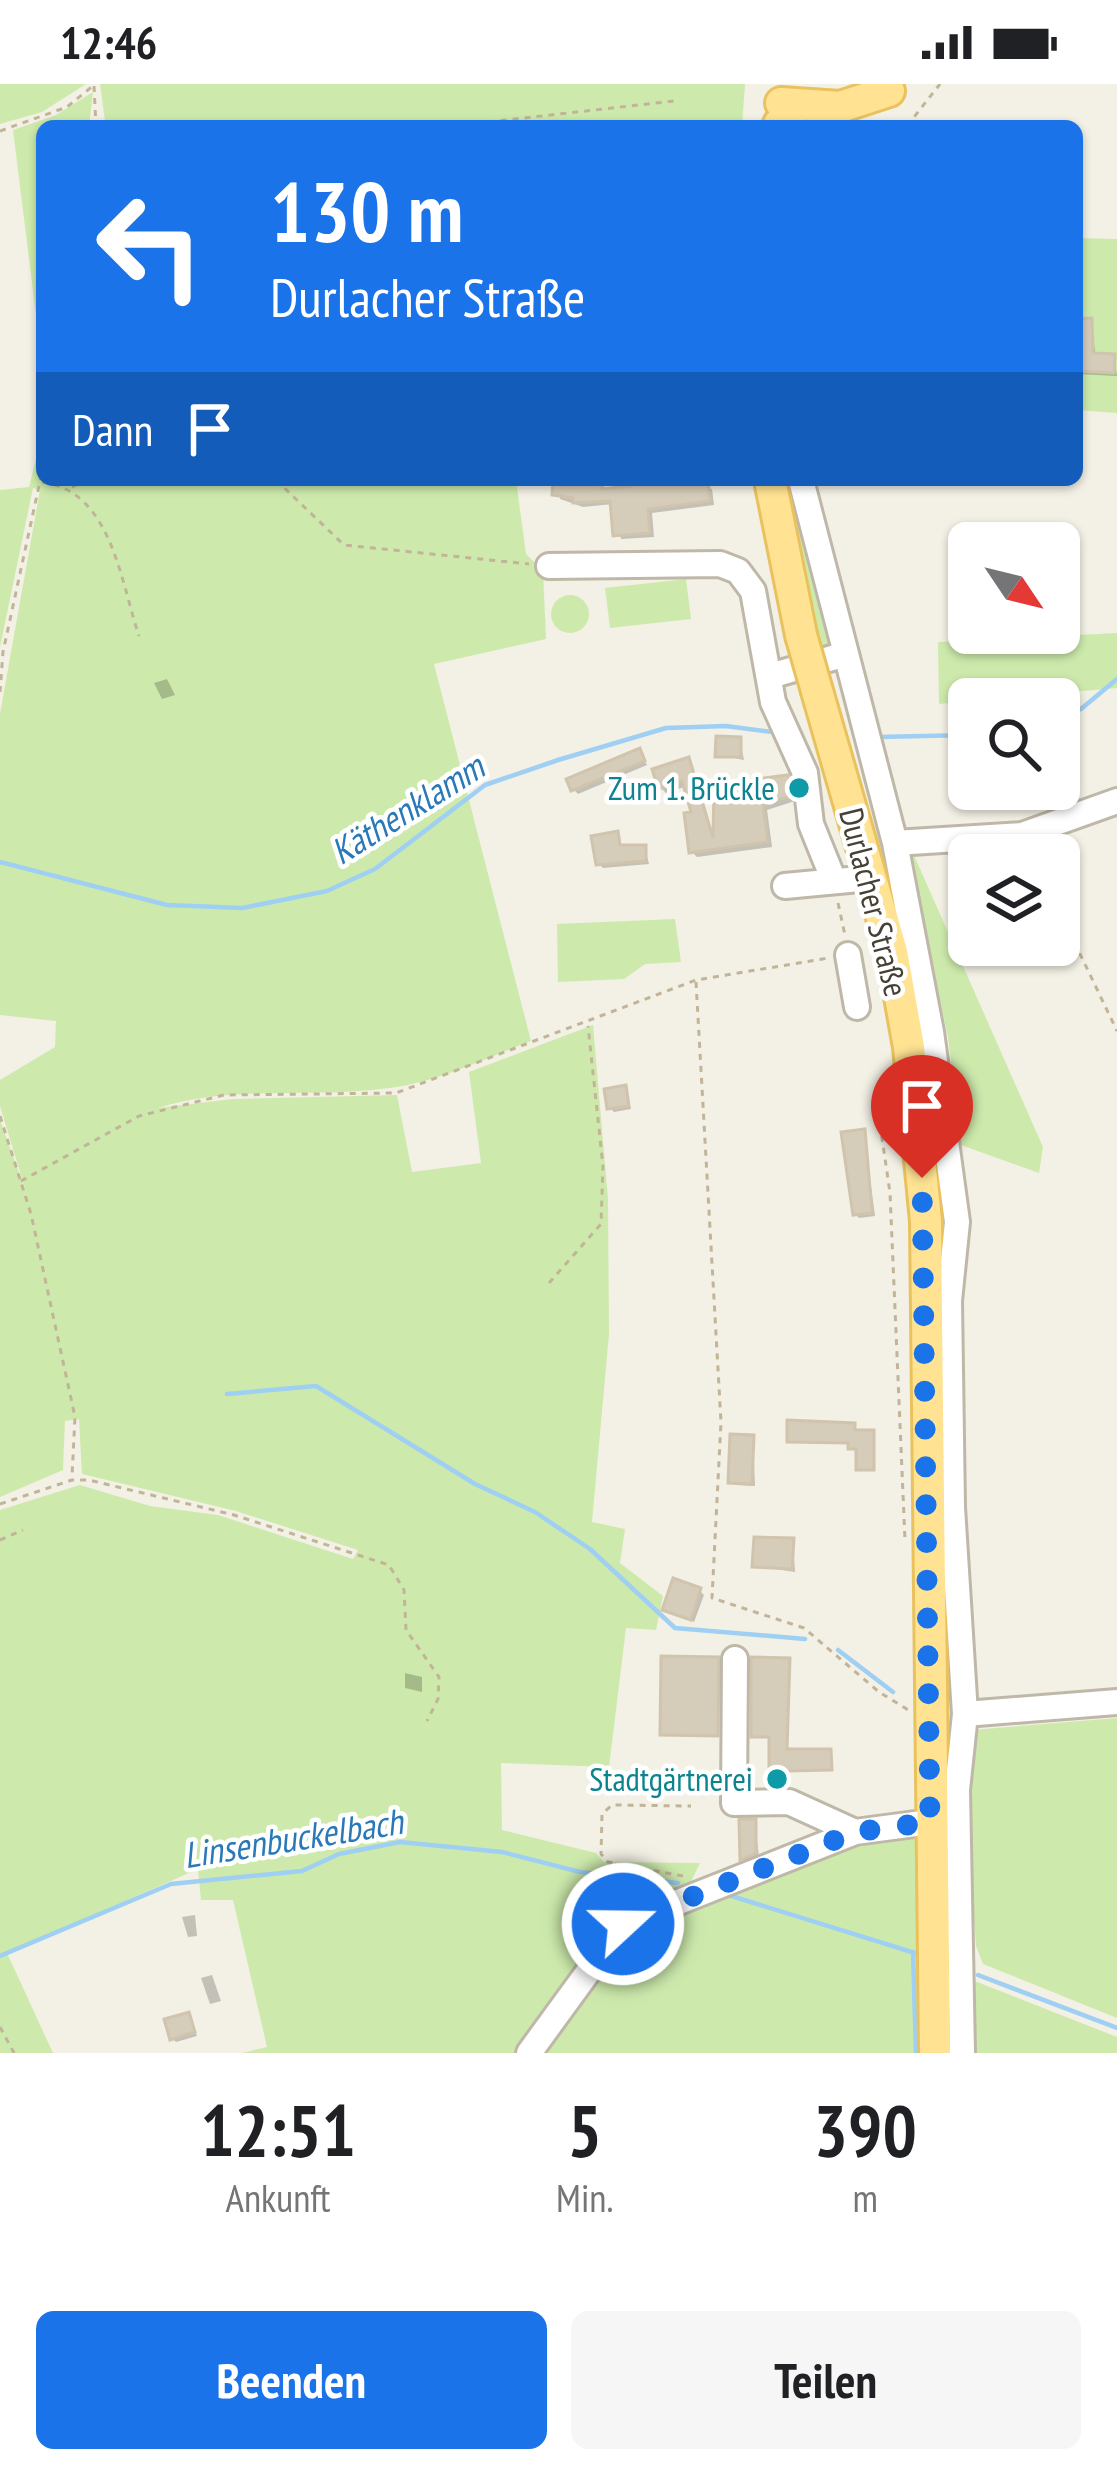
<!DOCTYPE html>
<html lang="de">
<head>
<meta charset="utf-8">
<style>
	:root { --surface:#fff; --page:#f6f6f6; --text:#202124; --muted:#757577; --accent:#1a73e8 }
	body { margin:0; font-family:"PT Sans Narrow",sans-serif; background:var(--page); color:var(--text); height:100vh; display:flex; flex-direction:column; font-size:45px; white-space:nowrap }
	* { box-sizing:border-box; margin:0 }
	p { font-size:39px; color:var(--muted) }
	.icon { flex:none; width:66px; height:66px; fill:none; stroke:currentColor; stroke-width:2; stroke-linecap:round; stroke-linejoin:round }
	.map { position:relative; height:1969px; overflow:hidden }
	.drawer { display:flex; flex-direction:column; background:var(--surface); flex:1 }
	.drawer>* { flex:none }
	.banner { position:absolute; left:36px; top:36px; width:1047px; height:366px; border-radius:18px; box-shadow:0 3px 9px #0004; background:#1a73e8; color:#fff; overflow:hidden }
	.needle { width:78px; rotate:125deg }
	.buttons { position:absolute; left:948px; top:438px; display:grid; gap:24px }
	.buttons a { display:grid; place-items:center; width:132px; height:132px; border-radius:18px; background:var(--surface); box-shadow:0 3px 9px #0004; font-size:60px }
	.pin { position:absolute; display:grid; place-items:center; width:102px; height:102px; color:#fff; margin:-123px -51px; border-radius:50% 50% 50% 0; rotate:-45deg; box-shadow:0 0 12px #0007 }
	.pin .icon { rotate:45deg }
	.me { position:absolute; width:132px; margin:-66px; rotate:69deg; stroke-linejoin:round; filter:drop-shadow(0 0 9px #0008) }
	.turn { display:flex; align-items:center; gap:42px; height:252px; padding:0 36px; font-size:54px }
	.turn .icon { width:156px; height:156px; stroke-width:2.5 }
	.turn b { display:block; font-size:84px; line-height:102px }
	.then { display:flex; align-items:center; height:114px; padding:0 36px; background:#0003; gap:24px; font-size:45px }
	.eta { display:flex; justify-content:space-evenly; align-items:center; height:204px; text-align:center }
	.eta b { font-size:72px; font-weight:600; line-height:84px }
	.button { display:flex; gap:24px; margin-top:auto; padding:24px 36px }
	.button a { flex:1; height:138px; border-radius:18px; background:var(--accent); color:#fff; font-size:48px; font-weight:600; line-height:138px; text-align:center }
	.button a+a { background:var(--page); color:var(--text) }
	.status { display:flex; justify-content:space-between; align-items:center; height:84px; padding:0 60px; background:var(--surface); direction:ltr }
	.status svg { height:33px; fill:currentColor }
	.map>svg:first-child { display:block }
</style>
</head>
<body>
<div class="status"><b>12:46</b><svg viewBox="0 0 49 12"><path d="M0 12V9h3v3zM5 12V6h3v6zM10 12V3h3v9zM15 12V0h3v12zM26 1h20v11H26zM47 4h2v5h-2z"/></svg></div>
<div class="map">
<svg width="1117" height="1969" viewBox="0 0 1117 1969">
	<rect width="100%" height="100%" fill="#f3f0e5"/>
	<!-- green -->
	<path fill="#cdeaac" d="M 0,0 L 86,0 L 42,28 L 0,40 Z
		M 100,0 L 745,0 L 742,42 L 105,37 Z
		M 93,8 L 89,42 L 42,42 L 42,279 L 13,46 L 56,31 Z
		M 1077,154 L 1117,155 L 1117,329 L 1077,326 Z
		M 42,351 L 42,396 L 516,396 L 526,470 L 543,487 L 546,555 L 434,580 L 531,957 C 485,974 438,998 389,1004 C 311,1015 234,1000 158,1024 L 232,1015 L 397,1011 L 412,1088 L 481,1079 L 469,988 L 593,941 L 608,1115 L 609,1250 L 592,1438 L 625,1445 L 620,1479 L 663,1512 L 656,1546 L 626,1544 L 609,1683 L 501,1679 L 502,1746 L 596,1769 L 604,1778 L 700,1779 L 685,1810 L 619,1837 L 523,1969 L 242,1969 L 267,1963 L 233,1816 L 201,1816 L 198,1785 L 7,1869 L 53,1969 L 0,1969 L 0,1426 L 80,1401 L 150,1422 L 218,1431 L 353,1475 L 358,1466 L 236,1427 L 82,1390 L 79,1335 L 65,1337 L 63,1386 L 0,1413 L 0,1036 L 26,1108 L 0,1022 L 0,996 L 55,963 L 56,937 L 0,931 L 0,630 L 40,406 L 33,404 L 0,563 L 0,406 L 29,403 Z
		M 781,396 L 795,396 L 834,547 L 830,562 L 820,567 L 798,491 Z
		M 686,495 L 691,535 L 610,544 L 605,504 Z
		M551 530a19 19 0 1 1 38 0a19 19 0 1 1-38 0Z
		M 1117,549 L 1117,604 L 939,620 L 938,558 Z
		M 907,769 L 913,769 L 1043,1063 L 1039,1089 L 961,1061 L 948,953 Z
		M 675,835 L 681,878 L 645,880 L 624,895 L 558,898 L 557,840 Z
		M 1117,1634 L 1117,1934 L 983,1880 L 976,1862 L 964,1702 L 971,1646 Z
		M 918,1752 L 918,1969 L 536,1969 L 620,1853 L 854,1756 Z
		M 972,1896 L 1117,1953 L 1117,1969 L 969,1969 Z"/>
	<!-- shadow -->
	<path fill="#0003" d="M 1090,237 L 1096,272 L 1114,273 L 1117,292 L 1077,290 L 1077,238 Z
		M 556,396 L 604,396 L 604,408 L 634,405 L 633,396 L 695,396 L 696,402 L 712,405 L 714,421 L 652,429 L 654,453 L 621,455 L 613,420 L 583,423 L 560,415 Z
		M 167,595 L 175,611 L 162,615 L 154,599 Z
		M 740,656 L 744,676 L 718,671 Z
		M 639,668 L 647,681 L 578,710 L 574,706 Z
		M 688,676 L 714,753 L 787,694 L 792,700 L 795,717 L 767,726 L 772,763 L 697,773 L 692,768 L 695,730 L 687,702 L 666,709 L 661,704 Z
		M 617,751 L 622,764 L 645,764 L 649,780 L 603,784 L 599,780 Z
		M 625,1004 L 631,1025 L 614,1028 L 610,1024 Z
		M 864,1048 L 875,1132 L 859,1134 L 855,1130 Z
		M 753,1354 L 755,1402 L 735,1401 L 731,1397 Z
		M 793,1457 L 795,1488 L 755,1482 Z
		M 700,1507 L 704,1511 L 694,1538 L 666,1525 Z
		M 788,1577 L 788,1668 L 830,1668 L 833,1686 L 787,1688 L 787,1702 L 774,1703 L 772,1654 L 754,1652 Z
		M 405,1589 L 422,1593 L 422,1608 L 405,1604 Z
		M 755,1738 L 759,1773 L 746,1778 L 742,1775 Z
		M 195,1831 L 197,1852 L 188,1853 L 182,1833 Z
		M 212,1891 L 221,1917 L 210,1920 L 201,1894 Z
		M 188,1931 L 197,1952 L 176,1958 L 172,1954 Z"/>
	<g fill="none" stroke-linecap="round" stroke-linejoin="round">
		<!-- stream -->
		<path stroke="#9fcff3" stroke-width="4.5" d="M 1059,631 L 1081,625 L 1117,595
			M 878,653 L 969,651
			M 0,778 L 167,821 L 242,824 L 327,807 L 375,785 L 485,701 L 558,676 L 666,644 L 726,642 L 772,648
			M 227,1310 L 316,1302 L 475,1400 L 535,1428 L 590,1465 L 675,1544 L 805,1555
			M 838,1566 L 893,1608
			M 725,1810 L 915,1869
			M 913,1868 L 916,1969
			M 0,1872 L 171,1800 L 302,1787 L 339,1770 L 400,1758 L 502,1768 L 580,1788 L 678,1799
			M 978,1891 L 1117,1944"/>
	</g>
	<!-- building -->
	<path fill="#d6ccba" stroke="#d1c4ad" stroke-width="3" d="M 1092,234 L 1093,269 L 1115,270 L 1114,289 L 1077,287 L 1077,235 Z
		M 553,396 L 600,396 L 601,405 L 631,402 L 630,396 L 708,397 L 710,417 L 648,425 L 650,449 L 613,452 L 610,417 L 573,419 L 573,414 L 552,411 Z
		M 716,652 L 741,653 L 741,673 L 715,673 Z
		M 640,664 L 645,677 L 571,707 L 566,695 Z
		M 689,673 L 713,754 L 714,700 L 788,691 L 791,712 L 763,721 L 768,758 L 689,769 L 684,729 L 691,728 L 682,697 L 658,705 L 652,685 Z
		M 618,747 L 620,761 L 646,761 L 646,777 L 596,781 L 591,752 Z
		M 626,1001 L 629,1022 L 607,1025 L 604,1005 Z
		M 865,1045 L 872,1129 L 853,1131 L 841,1048 Z
		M 787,1336 L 855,1339 L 855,1346 L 874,1346 L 874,1386 L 856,1386 L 856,1365 L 848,1365 L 848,1359 L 787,1358 Z
		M 730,1350 L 754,1351 L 752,1400 L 728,1399 Z
		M 754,1453 L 794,1454 L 792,1485 L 752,1483 Z
		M 673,1494 L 701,1504 L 691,1536 L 662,1526 Z
		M 661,1572 L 719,1573 L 718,1652 L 660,1651 Z
		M 751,1573 L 790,1574 L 787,1665 L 831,1665 L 832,1686 L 786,1687 L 786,1702 L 769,1702 L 769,1653 L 751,1653 Z
		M 739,1735 L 756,1735 L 756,1769 L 740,1776 Z
		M 189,1928 L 195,1948 L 170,1956 L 164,1935 Z"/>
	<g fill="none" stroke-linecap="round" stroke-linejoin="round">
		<defs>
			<path id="minor" d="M 801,396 L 895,759 L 931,948 L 957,1138 L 949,1217 L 952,1423 L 965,1630 L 957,1706 L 962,1969
				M 549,482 L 720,480 L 738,487 L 753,507 L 773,618 L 805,689 L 811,740 L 834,797
				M 770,592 L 846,570
				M 895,759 L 1022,751 L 1117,717
				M 785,802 L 870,794
				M 848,871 L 857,923
				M 735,1575 L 734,1719 L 789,1718 L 855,1748
				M 965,1630 L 1117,1618
				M 529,1969 L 623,1840 L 855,1748 L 930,1738"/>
			<path id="major" d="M 781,19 L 840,23 L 889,7
				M 779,40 L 791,42
				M 770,396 L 801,551
				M 817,607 L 892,868 L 909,963 L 926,1137 L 935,1969"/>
		</defs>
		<!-- minor casing -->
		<use href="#minor" stroke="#bfb8a8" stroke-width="30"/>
		<!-- major casing -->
		<use href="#major" stroke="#e9c25e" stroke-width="36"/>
		<!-- path -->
		<path stroke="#c2b498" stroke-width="3" stroke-dasharray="6 6" stroke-linecap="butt" d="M 94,2 L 96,42
			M 453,42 L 674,17
			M 907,42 L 940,0
			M 0,47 L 67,23 L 94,1
			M 276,396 L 344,461 L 529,480
			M 42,398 C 111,407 120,495 139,552
			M 72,403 L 87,396
			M 0,608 L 3,568 L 42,388
			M 838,819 L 845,851
			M 1059,826 L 1117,947
			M 696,898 L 721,1338 L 712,1514 L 804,1544 L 879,1608 L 910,1627
			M 0,1032 L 31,1130 L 75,1333 L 72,1393
			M 880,1040 L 890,1109 L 905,1456
			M 21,1097 L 139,1032 L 224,1011 L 396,1009 L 696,896 L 829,874
			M 549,1199 L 601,1140 L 603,1082 L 588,942
			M 0,1420 L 72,1396 L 89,1396 L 234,1431 L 389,1481 L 404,1506 L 406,1546 L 439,1593 L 438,1615 L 427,1637
			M 0,1456 L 23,1446
			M 683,1792 L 608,1778 L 601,1770 L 602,1730 L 612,1721 L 691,1722
			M 0,1943 L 14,1969"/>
		<!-- minor -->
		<use href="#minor" stroke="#fff" stroke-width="24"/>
		<!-- major -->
		<use href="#major" stroke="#ffe393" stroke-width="30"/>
		<defs>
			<path id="major-bridge" d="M 801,551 L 817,607"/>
		</defs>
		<!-- major-bridge casing -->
		<use href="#major-bridge" stroke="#e9c25e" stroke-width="36" stroke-linecap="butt"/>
		<!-- major-bridge -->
		<use href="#major-bridge" stroke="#ffe393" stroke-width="30"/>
	</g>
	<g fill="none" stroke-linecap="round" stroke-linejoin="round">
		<!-- route -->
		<path stroke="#1a73e8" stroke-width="21" stroke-dasharray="0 37.8" d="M 623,1840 L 855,1748 L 930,1738 L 922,1094"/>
	</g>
	<!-- markers -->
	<g fill="#0f9aa8" stroke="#fff" stroke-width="4.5">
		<circle cx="799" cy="704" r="12"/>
		<circle cx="777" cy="1695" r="12"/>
	</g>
	<g text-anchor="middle" stroke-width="9" stroke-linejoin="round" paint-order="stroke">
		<!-- culture labels -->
		<g font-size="33" fill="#0d838f" stroke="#fff" text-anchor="end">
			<text x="775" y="716">Zum 1. Brückle</text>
			<text x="753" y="1707">Stadtgärtnerei</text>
		</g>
		<!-- street labels -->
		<g font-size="33" fill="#464035" stroke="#fff">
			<text transform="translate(874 818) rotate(76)" y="12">Durlacher Straße</text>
		</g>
		<!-- water labels -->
		<g font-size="36" font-style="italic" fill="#2978b7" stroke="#fff">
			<text transform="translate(407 725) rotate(-32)" y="13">Käthenklamm</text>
			<text transform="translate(293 1754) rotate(-9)" y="13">Linsenbuckelbach</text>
		</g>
	</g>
</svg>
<div class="buttons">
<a><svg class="needle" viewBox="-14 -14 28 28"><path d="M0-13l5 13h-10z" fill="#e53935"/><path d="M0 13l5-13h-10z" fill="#757577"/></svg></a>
<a><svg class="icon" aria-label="search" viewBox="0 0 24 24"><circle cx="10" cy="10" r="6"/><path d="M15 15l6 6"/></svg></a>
<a><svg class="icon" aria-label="layers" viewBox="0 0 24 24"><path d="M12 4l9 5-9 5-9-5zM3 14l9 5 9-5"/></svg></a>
</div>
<div class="pin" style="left:922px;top:1094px;background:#d93025"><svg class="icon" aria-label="arrive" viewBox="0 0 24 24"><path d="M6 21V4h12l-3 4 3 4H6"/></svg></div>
<svg class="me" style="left:623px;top:1840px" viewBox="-20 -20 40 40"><circle r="17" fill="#1a73e8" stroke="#fff" stroke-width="3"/><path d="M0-11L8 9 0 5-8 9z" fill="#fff"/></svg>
<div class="banner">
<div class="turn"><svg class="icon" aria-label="left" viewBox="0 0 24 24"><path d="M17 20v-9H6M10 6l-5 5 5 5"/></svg><div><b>130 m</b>Durlacher Straße</div></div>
<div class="then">Dann<svg class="icon" aria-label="arrive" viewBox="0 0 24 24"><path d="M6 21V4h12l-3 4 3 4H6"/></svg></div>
</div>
</div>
<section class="drawer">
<div class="eta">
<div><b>12:51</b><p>Ankunft</p></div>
<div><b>5</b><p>Min.</p></div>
<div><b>390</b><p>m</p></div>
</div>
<div class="button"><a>Beenden</a><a>Teilen</a></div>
</section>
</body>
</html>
